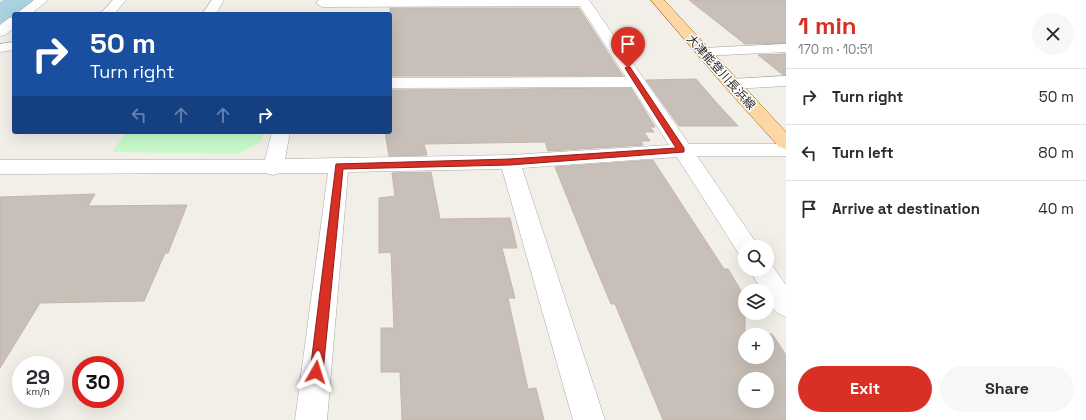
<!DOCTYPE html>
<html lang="en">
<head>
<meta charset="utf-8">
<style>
	:root { --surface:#fff; --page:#f7f7f7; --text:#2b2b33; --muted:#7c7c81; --line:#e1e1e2; --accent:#d93025 }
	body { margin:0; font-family:"Space Grotesk","Noto Sans JP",sans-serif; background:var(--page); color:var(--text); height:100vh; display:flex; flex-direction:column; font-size:15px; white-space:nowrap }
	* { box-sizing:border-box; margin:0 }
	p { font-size:13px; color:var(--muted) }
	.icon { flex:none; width:22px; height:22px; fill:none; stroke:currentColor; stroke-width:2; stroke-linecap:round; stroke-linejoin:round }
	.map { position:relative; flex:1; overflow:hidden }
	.panel { display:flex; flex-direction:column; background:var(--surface); width:300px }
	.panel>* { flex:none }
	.guide { position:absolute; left:12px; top:12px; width:380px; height:122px; border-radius:4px; box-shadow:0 4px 16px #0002; background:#1a4fa0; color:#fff; overflow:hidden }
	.buttons { position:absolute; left:738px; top:240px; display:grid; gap:8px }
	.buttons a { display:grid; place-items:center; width:36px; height:36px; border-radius:50%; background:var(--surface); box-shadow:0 4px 16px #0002; font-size:20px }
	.speed { position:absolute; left:12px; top:356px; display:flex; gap:8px; font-size:20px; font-weight:700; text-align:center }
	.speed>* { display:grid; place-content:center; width:52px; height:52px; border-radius:50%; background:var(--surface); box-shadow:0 4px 16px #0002; line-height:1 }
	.speed small { font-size:10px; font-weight:400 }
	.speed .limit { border:6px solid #d22; background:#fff; color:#111 }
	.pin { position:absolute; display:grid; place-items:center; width:34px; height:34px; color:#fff; margin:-41px -17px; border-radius:50% 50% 50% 0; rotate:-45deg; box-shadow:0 0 4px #0007 }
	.pin .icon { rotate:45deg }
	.me { position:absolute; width:44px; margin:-22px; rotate:6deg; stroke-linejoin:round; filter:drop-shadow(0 0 3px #0008) }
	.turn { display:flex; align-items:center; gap:14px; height:84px; padding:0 12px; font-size:18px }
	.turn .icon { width:52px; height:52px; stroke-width:2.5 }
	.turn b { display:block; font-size:28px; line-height:34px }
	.lanes { display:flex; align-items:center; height:38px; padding:0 12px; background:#0003; justify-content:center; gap:20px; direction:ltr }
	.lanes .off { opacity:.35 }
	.round { display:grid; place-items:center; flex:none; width:42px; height:42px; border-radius:21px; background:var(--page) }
	.summary { display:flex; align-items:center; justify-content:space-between; height:68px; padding:0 12px }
	h1 { font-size:24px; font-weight:800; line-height:30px; color:var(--accent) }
	.button { display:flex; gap:8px; margin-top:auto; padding:8px 12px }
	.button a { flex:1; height:46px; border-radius:24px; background:var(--accent); color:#fff; font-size:16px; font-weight:800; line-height:46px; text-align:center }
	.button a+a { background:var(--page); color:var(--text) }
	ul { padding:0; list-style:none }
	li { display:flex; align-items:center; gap:12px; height:56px; padding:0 12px; border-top:1px solid var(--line) }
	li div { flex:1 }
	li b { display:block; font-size:15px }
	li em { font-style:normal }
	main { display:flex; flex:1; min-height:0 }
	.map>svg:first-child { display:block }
</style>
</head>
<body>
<main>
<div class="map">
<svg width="786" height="420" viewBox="0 0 786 420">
	<rect width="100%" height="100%" fill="#f2efe9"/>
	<!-- park -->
	<path fill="#c8facc" d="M 126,132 L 264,132 L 261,142 L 238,154 L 112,152 Z"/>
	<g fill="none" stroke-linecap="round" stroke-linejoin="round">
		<!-- river -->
		<path fill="#aad3df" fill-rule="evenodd" d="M 3,0 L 42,0 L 28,14 L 14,14 L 13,27 L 0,30 L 0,2 Z"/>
	</g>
	<!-- building -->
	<path fill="#c7bfb8" stroke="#c4b6ab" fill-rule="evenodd" d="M 689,0 L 786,0 L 786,43 L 745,44 Z
		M 390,8 L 579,8 L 623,76 L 390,76 Z
		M 786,54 L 786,75 L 783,75 L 758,55 Z
		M 696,79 L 715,101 L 738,126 L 679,126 L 646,80 Z
		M 631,88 L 655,127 L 650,127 L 654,132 L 644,132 L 650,141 L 641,141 L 643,145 L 548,151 L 545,142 L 424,144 L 427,155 L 389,156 L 385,132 L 390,132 L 390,90 Z
		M 653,160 L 724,269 L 728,269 L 745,297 L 745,335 L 772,334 L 786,355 L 786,420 L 663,420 L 615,304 L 611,304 L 590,254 L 555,167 ZM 745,335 L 767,335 L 767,357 L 745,357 ZM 745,379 L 767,379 L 767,401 L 745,401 Z
		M 431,172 L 440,219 L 510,218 L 517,248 L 502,248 L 515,298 L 508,298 L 528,389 L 536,388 L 544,420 L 402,420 L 400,372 L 381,372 L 381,328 L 394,328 L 391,252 L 379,253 L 379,198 L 395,196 L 392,173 Z
		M 95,194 L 88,206 L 187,205 L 168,253 L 165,253 L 144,301 L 40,303 L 0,368 L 0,197 Z"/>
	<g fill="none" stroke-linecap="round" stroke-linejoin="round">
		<defs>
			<path id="minor" d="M 34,0 L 48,0 L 31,14 L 16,14 Z
				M 113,0 L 126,0 L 114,14 L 100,14 Z
				M 212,0 L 224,0 L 216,14 L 202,14 Z
				M 319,0 L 589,0 L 689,144 L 786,144 L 786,156 L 697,156 L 759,247 L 745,247 L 745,256 L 739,254 L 677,157 L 522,168 L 605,420 L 573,420 L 502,169 L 348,172 L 327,420 L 295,420 L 328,173 L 280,173 L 273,175 L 266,173 L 0,174 L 0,160 L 265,160 L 272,132 L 290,132 L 285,159 L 510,155 L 669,145 L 632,87 L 390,88 L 390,78 L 626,77 L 580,6 L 322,7 L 316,3 Z
				M 14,17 L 14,28 L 5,35 L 0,36 L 0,25 L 9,18 Z
				M 14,42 L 14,50 L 0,52 L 0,44 Z
				M 786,44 L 786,52 L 703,56 L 698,55 L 696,52 L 698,49 L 703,48 Z
				M 786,76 L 786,86 L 731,89 L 725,87 L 723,84 L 725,81 L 731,79 Z
				M 767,261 L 770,262 L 786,285 L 786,317 C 774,313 767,304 767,291 L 762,291 L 749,269 L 767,269 Z"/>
			<path id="primary" d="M 651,0 L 664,0 L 786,132 L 786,149 L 779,147 L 725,87 Z"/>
		</defs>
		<!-- minor casing -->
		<use href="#minor" stroke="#a9a9a9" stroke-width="1"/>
		<!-- primary casing -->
		<use href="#primary" stroke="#a06b00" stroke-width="1"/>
		<!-- minor -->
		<use href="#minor" fill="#fff" fill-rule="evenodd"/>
		<!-- primary -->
		<use href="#primary" fill="#fcd6a4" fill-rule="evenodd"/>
	</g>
	<!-- route -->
	<path fill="#d93025" stroke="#8d1f18" d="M 628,67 L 630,67 L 684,148 L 684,152 L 510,165 L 343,169 L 323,372 L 321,377 L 316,378 L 312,377 L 310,372 L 336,164 L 510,159 L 676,148 L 625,68 Z"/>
	<g text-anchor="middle" stroke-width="3" stroke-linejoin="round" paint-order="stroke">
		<!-- far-street labels -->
		<g font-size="12" fill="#222" stroke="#fff">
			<text transform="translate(721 72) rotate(48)" y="4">大津能登川長浜線</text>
		</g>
	</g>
</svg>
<div class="buttons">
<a><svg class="icon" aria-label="search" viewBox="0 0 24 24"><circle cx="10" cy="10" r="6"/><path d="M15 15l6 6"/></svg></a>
<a><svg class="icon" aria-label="layers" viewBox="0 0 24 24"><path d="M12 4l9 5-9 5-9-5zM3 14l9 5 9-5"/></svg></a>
<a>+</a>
<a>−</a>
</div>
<div class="speed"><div>29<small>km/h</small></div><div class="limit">30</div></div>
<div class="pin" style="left:628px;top:68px;background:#d93025"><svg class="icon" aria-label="arrive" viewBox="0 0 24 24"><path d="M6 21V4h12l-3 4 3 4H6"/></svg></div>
<svg class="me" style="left:316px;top:372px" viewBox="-20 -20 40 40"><path d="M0-17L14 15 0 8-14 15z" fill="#d93025" stroke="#fff" stroke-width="4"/></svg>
<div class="guide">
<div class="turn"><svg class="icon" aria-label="right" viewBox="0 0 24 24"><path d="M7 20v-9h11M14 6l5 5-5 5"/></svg><div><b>50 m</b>Turn right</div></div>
<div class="lanes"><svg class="icon off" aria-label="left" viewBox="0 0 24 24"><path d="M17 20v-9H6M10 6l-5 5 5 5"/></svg><svg class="icon off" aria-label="ahead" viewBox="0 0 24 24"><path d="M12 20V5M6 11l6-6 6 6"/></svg><svg class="icon off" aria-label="ahead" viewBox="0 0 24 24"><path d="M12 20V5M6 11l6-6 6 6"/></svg><svg class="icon" aria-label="right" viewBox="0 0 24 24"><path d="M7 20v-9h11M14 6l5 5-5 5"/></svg></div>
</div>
</div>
<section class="panel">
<div class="summary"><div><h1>1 min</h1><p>170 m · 10:51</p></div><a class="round"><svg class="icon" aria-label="close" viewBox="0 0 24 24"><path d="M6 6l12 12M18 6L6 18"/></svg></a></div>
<ul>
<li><svg class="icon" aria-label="right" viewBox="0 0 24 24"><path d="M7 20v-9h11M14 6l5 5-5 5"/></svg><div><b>Turn right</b></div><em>50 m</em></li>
<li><svg class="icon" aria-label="left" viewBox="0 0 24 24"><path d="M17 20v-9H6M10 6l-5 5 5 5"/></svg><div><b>Turn left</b></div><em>80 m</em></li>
<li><svg class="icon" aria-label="arrive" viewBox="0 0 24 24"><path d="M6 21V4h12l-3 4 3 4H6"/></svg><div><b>Arrive at destination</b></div><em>40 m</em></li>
</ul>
<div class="button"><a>Exit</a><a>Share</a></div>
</section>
</main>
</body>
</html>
